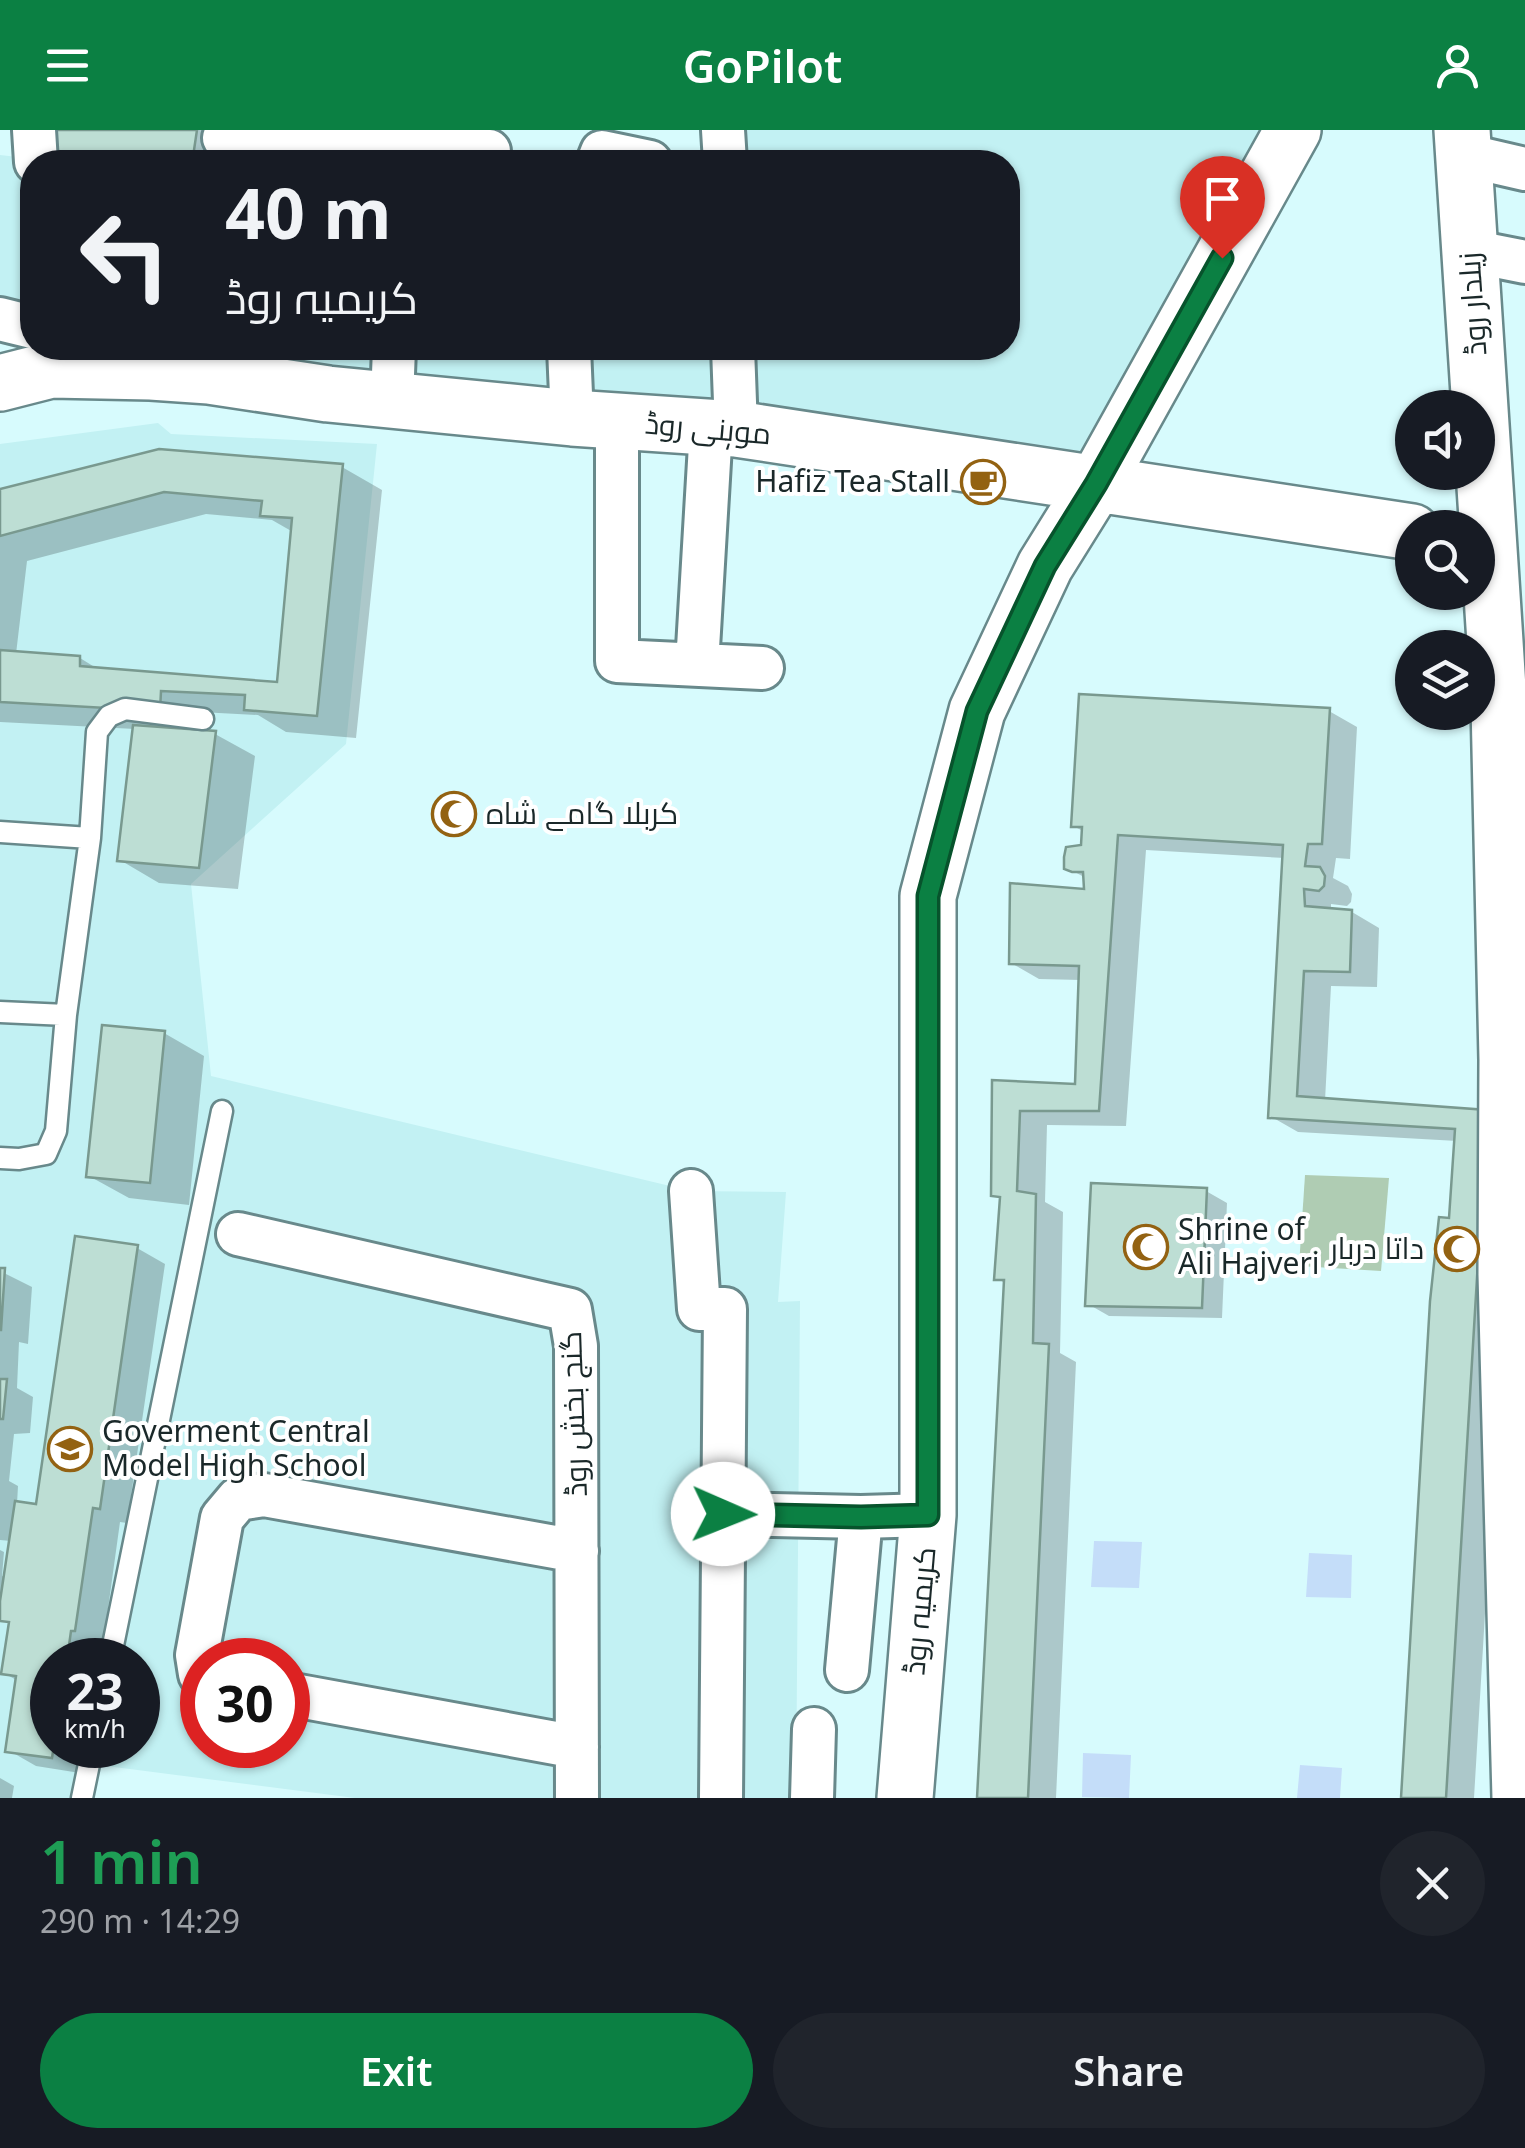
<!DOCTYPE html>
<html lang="en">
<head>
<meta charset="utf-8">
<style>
	:root { --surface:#171b24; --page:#20242c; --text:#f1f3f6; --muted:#9ea1a6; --accent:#0b8043 }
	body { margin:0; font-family:"Noto Sans",Cairo,sans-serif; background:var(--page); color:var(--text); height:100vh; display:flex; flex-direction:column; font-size:38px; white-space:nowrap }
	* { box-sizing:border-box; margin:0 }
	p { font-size:32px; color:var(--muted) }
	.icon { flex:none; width:55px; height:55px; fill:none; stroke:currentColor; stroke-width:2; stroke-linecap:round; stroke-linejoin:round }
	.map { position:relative; height:1668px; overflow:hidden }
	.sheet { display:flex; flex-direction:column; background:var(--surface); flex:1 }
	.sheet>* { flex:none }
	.guide { position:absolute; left:20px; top:20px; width:1000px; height:210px; border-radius:40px; box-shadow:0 2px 8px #0004; background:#171b24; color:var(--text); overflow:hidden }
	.tools { position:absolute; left:1395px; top:260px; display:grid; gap:20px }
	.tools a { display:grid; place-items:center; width:100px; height:100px; border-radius:50%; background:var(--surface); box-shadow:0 2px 8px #0004; font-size:50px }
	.speed { position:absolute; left:30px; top:1508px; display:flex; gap:20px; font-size:50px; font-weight:700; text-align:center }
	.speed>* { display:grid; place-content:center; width:130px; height:130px; border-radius:50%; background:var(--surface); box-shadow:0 2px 8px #0004; line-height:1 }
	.speed small { font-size:25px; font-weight:400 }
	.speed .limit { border:15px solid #d22; background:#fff; color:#111 }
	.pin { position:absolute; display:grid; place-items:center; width:85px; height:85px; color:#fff; margin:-102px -42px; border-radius:50% 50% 50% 0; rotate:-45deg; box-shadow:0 0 10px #0007 }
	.pin .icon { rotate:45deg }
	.me { position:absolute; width:110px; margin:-55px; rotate:91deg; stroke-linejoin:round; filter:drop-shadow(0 0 8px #0008) }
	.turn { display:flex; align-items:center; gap:35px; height:210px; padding:0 40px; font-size:45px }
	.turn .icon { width:130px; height:130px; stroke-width:2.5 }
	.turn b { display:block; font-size:70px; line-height:85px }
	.round { display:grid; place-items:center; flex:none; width:105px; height:105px; border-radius:52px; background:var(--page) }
	.headline { display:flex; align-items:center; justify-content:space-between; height:170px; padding:0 40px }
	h1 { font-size:60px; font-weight:600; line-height:75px; color:#1e9e55 }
	.cta { display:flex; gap:20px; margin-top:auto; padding:20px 40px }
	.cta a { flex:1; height:115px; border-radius:60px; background:var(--accent); color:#fff; font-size:40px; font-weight:600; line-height:115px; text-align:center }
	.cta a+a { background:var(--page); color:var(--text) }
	header { display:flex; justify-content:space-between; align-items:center; height:130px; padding:0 40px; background:var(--accent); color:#fff; font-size:45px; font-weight:600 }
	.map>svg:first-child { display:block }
</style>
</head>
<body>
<header><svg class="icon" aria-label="menu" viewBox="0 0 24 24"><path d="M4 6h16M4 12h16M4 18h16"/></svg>GoPilot<svg class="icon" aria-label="person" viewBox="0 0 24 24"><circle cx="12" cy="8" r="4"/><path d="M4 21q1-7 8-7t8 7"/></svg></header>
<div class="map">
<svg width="1525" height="1668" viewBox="0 0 1525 1668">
	<rect width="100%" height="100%" fill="#d7fbfd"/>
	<!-- built -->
	<path fill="#c2f1f3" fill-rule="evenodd" d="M 723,0 L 1293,0 L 1096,354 L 736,299 L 733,218 L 1008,218 L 1008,32 L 725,32 Z
		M 0,25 L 26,28 L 32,186 L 0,180 Z
		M 222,218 L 381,218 L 381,249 L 221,231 Z
		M 411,218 L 552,218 L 556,267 L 408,259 Z
		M 588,218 L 718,218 L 722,277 L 590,270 Z
		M 158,293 L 171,304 L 377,314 L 346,614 L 191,754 L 211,946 L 691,1061 L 786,1062 L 778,1172 L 800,1171 L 796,1668 L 355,1668 L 83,1633 L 76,1668 L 0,1668 L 0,314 ZM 52,1530 L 138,1530 L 138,1615 L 52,1615 ZM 202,1530 L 288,1530 L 288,1615 L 202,1615 Z"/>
	<!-- green -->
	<path fill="#afccb3" d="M 1305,1045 L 1389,1048 L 1381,1141 L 1299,1136 Z"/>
	<!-- water -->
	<path fill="#c4ddf9" d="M 1094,1411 L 1142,1412 L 1139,1458 L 1091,1457 Z
		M 1309,1423 L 1352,1425 L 1351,1468 L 1306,1467 Z
		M 1083,1623 L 1131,1625 L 1129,1668 L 1082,1667 Z
		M 1300,1635 L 1342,1638 L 1340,1668 L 1297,1668 Z"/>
	<!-- shadow -->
	<path fill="#0003" fill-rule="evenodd" d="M 47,0 L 219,0 L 215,28 L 222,32 L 48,32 Z
		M 342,337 L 382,360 L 356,608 L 286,602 L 258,585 L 200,582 L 199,602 L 215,604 L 255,626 L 238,759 L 159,753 L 120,730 L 135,599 L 0,592 L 0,362 ZM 206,384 L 272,390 L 293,402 L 280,555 L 101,541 L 80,528 L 16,524 L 27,431 Z
		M 1329,581 L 1357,597 L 1350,729 L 1336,728 L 1333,748 L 1348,756 L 1352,764 L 1351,772 L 1347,776 L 1331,774 L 1331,781 L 1352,782 L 1379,798 L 1377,857 L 1331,856 L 1325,971 L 1514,998 L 1474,1668 L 1404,1668 L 1457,1011 L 1298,1002 L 1270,986 L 1285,728 L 1146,720 L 1126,996 L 1047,995 L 1045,1072 L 1063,1082 L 1060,1223 L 1076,1232 L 1056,1668 L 979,1668 L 1006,1154 L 997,1148 L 1002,1069 L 993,1064 L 994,953 L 1077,957 L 1081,850 L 1039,849 L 1011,833 L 1086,762 L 1086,748 L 1067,738 L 1084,717 L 1085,702 L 1073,696 Z
		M 164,903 L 204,926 L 189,1075 L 129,1068 L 89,1046 Z
		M 1206,1061 L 1227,1073 L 1222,1188 L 1109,1186 L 1088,1174 Z
		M 137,1118 L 165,1134 L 127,1393 L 120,1392 L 103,1515 L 99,1515 L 96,1530 L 52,1530 L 52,1615 L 84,1615 L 80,1643 L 36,1636 L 8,1620 L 18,1551 L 4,1543 L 11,1495 L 0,1489 L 0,1420 L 4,1422 L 2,1446 L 6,1447 L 11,1411 L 0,1410 L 0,1141 L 32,1157 L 28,1214 L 19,1212 L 17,1258 L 33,1267 L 30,1303 L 14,1304 L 9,1351 L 18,1356 L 17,1374 L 38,1377 Z
		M 0,1648 L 14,1656 L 12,1668 L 0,1668 Z"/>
	<!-- building -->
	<path fill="#bdded4" stroke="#79998f" stroke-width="2.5" d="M 45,0 L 197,0 L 194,20 L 214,25 L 214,32 L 46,32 Z
		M 159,319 L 343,334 L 317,586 L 244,580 L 245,565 L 161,561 L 160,581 L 0,572 L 0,520 L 80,526 L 80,536 L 277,552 L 292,388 L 260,386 L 262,371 L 164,362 L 0,406 L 0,359 Z
		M 1079,564 L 1330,578 L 1322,714 L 1308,714 L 1305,736 L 1320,737 L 1325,746 L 1324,756 L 1319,761 L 1304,759 L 1305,776 L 1352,780 L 1350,842 L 1304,841 L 1297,966 L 1487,980 L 1446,1668 L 1401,1668 L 1430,1171 L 1439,1087 L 1449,1088 L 1455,999 L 1268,988 L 1283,715 L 1118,705 L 1099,981 L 1020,981 L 1017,1061 L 1036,1064 L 1033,1213 L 1049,1214 L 1028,1668 L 977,1668 L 1004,1150 L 994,1150 L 1000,1067 L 991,1066 L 992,950 L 1075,954 L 1079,836 L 1009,834 L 1010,753 L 1084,759 L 1083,742 L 1072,742 L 1064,739 L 1064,727 L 1066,717 L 1081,715 L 1082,697 L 1071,697 Z
		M 133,595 L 216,601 L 199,738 L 117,731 Z
		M 102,895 L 165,901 L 150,1053 L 86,1047 Z
		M 1091,1053 L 1207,1058 L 1202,1178 L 1085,1176 Z
		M 75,1106 L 138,1115 L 100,1379 L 93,1378 L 75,1501 L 71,1501 L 67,1530 L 52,1530 L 52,1615 L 54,1615 L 52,1628 L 5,1622 L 16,1546 L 1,1544 L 9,1492 L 0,1491 L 0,1471 L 15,1371 L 36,1374 Z
		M 0,1138 L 5,1138 L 1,1200 L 0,1200 Z
		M 0,1249 L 7,1249 L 3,1289 L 0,1289 Z"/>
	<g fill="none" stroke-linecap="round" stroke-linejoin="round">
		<defs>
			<path id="lane" d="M 0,702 L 90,708 L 97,602 L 109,586 L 125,579 L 203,589
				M 0,882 L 66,885
				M 0,1028 L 19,1029 L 46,1024 L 56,1001 L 66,885 L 90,708
				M 110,1530 L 222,981
				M 82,1668 L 93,1615"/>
			<path id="street" d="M 34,0 L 36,32
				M 723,0 L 725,32
				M 224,8 L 489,21
				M 1464,25 L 1525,39
				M 598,32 L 602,22 L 650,32
				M 1470,121 L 1525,132
				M 0,189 L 32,197
				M 569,218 L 572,288
				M 733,218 L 736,299
				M 392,270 L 394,218
				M 617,291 L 617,531 L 762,538
				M 697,535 L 711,298
				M 691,1061 L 699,1179 L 725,1179 L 721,1668
				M 238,1104 L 570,1180 L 576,1216 L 577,1668
				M 723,1384 L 861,1387 L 928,1385
				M 847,1540 L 861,1387
				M 202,1545 L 200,1544 L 197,1525 L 222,1388 L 238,1369 L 264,1365 L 577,1421
				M 288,1564 L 577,1617
				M 812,1668 L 814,1599"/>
			<path id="secondary" d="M 1462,0 L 1499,574 L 1507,930 L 1506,1144 L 1520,1668
				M 0,253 L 51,240 L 151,242 L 209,246 L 328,264 L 572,288 L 736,299 L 1412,402
				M 905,1668 L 928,1385 L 928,766 L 977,581 L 1045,436 L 1096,354 L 1293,0"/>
		</defs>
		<!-- lane casing -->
		<use href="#lane" stroke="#68898b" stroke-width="25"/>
		<!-- street casing -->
		<use href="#street" stroke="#68898b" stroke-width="48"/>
		<!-- secondary casing -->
		<use href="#secondary" stroke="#68898b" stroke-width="60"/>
		<!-- lane -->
		<use href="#lane" stroke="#fff" stroke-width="20"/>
		<!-- street -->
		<use href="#street" stroke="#fff" stroke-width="42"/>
		<!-- secondary -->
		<use href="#secondary" stroke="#fff" stroke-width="55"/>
	</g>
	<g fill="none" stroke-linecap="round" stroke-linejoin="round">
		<defs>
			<path id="route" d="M 723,1384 L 861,1387 L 928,1385 L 928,766 L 977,581 L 1045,436 L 1096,354 L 1222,128"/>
		</defs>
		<!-- route casing -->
		<use href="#route" stroke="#07532c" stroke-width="25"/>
		<!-- route -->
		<use href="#route" stroke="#0b8043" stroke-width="18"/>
	</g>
	<!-- icons -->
	<defs>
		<symbol id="cafe-ring" viewBox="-11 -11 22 22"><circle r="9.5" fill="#fff" stroke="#936212" stroke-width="1.5"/><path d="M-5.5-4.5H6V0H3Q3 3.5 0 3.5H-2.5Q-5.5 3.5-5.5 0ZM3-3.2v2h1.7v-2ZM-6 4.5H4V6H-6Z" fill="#936212"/></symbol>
		<symbol id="mosque-ring" viewBox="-11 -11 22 22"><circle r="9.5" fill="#fff" stroke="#936212" stroke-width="1.5"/><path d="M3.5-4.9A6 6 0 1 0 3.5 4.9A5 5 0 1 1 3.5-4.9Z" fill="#936212"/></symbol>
		<symbol id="school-ring" viewBox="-11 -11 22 22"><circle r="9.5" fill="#fff" stroke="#936212" stroke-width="1.5"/><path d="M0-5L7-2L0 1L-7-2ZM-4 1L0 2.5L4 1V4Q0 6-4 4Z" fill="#936212"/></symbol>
	</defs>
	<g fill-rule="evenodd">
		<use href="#cafe-ring" x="958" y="327" width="50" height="50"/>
		<use href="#mosque-ring" x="429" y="659" width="50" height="50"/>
		<use href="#mosque-ring" x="1121" y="1092" width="50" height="50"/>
		<use href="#mosque-ring" x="1432" y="1094" width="50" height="50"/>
		<use href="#school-ring" x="45" y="1294" width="50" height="50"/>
	</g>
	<g text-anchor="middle" stroke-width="8" stroke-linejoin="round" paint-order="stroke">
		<!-- street labels -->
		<g font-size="30" fill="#1a2829" stroke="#fff">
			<text transform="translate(1473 174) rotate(-94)" y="10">زیلدار روڈ</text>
			<text transform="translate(708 299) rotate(5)" y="10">موہنی روڈ</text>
			<text transform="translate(574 1284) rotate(-92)" y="10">گنج بخش روڈ</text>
			<text transform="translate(920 1481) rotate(-85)" y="10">کریمیہ روڈ</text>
		</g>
		<!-- poi labels -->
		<g font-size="30" fill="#1a2829" stroke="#fff" text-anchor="start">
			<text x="950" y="362" text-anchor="end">Hafiz Tea Stall</text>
			<text x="486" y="694">کربلا گامے شاہ</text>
			<text x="1178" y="1110">Shrine of<tspan x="1178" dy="34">Ali Hajveri</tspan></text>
			<text x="1424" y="1129" text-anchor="end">داتا دربار</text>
			<text x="102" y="1312">Goverment Central<tspan x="102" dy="34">Model High School</tspan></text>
		</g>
	</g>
</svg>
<div class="tools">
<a><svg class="icon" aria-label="sound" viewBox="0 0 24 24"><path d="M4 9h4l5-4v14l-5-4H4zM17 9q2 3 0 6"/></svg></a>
<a><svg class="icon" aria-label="search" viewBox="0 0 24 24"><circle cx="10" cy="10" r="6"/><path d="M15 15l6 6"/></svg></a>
<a><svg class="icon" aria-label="layers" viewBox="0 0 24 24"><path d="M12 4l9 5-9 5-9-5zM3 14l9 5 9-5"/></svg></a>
</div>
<div class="speed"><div>23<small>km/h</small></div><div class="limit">30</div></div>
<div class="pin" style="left:1222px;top:128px;background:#d93025"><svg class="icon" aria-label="arrive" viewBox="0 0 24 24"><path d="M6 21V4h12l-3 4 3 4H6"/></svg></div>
<svg class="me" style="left:723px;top:1384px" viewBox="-20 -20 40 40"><circle r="19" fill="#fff"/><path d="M0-13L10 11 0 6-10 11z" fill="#0b8043"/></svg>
<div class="guide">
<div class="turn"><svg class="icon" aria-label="left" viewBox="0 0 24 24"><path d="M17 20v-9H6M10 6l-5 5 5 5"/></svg><div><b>40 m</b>کریمیہ روڈ</div></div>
</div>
</div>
<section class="sheet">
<div class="headline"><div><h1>1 min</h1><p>290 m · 14:29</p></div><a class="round"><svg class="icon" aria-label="close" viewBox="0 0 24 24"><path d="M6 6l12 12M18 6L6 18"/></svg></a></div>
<div class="cta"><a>Exit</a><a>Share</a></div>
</section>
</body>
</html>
